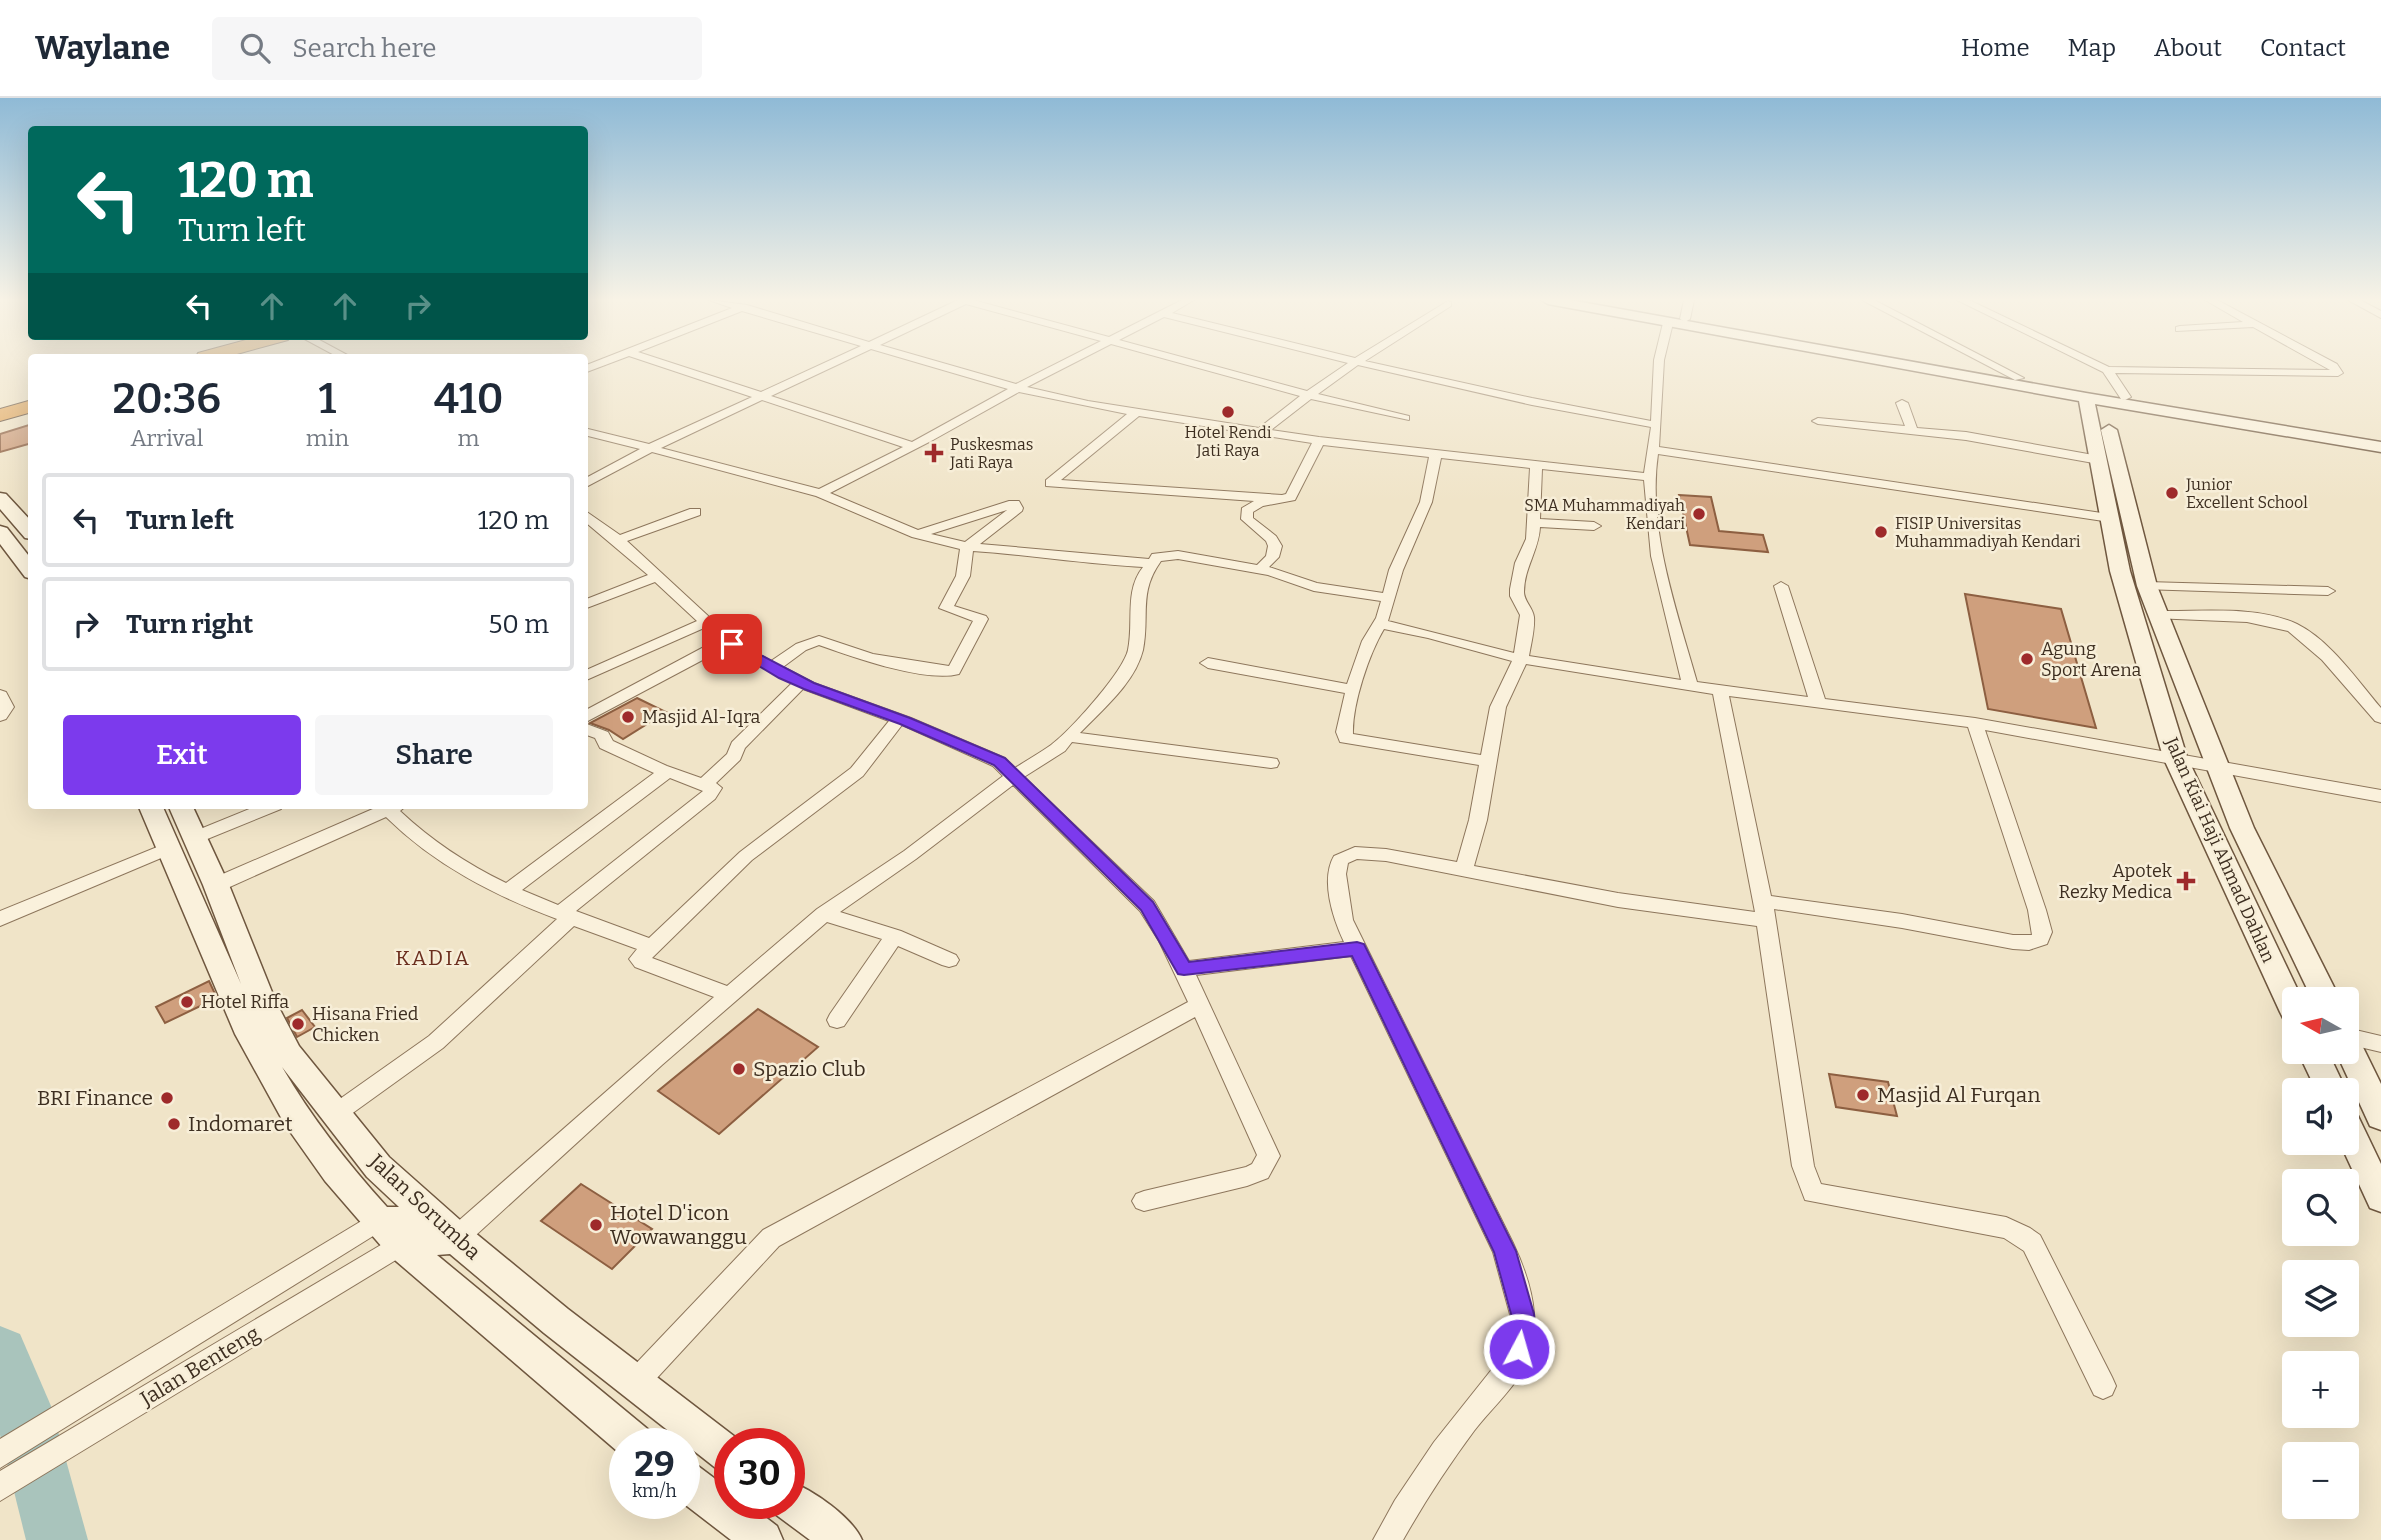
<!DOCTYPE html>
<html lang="en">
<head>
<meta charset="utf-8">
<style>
	:root { --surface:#fff; --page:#f6f6f7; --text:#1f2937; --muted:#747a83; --line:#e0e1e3; --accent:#7c3aed }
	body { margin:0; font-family:Bitter,serif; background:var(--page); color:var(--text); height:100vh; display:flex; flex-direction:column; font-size:26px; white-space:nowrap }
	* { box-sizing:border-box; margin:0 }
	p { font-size:23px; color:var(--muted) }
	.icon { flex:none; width:38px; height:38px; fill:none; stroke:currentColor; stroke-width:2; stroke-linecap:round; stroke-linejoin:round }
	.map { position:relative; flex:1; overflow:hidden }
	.side { position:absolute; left:28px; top:256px; width:560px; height:455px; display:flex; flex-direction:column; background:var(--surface); border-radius:7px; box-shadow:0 7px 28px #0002 }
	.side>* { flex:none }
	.banner { position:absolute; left:28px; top:28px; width:560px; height:214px; border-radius:7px; box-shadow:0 7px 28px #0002; background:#00695c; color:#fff; overflow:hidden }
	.needle { width:46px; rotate:278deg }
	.tools { position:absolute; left:2282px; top:889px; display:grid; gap:14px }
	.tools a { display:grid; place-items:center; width:77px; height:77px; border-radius:7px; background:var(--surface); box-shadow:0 7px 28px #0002; font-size:35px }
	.speed { position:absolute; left:609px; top:1330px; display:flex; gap:14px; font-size:35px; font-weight:700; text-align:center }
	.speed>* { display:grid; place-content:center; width:91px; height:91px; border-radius:50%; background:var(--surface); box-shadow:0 7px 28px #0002; line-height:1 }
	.speed small { font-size:18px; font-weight:400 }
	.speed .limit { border:10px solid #d22; background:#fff; color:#111 }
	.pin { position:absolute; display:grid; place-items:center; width:60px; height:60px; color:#fff; margin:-30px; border-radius:14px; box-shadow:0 4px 10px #0006 }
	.me { position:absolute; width:77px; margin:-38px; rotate:6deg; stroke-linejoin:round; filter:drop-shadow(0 0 5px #0008) }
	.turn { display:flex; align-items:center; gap:24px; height:147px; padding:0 35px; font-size:32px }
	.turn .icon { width:91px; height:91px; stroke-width:2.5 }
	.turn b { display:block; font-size:49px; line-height:60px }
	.lanes { display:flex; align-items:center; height:66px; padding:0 35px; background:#0003; justify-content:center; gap:35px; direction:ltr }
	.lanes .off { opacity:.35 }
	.eta { display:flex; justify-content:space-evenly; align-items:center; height:119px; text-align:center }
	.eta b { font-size:42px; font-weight:600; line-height:49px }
	.button { display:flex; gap:14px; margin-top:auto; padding:14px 35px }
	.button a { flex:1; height:80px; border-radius:7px; background:var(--accent); color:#fff; font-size:28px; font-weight:600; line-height:80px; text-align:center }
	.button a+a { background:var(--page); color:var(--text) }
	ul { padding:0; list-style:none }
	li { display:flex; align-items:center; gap:21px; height:94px; margin:0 14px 10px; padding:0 21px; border:4px solid var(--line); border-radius:7px }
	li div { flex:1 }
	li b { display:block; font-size:26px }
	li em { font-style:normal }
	header { display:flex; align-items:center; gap:42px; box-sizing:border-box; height:98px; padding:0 35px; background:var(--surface); border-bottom:2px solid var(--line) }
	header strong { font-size:33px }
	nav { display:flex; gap:38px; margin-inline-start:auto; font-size:24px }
	.search { width:490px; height:63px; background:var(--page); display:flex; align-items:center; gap:18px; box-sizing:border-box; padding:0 24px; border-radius:7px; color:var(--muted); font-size:26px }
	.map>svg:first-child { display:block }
</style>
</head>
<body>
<header>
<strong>Waylane</strong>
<div class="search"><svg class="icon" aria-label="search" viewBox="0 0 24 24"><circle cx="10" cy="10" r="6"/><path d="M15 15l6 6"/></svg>Search here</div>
<nav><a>Home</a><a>Map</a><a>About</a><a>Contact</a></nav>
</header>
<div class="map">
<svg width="2381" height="1442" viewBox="0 0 2381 1442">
	<rect width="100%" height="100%" fill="#f0e4c8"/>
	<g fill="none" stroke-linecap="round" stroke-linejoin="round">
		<!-- river -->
		<path fill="#a9c4bc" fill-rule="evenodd" d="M 0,1228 L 20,1236 L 51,1308 L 88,1442 L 26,1442 L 0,1337 Z"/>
	</g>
	<!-- building -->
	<path fill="#cf9f7d" stroke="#8d5f41" stroke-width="2" d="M 32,326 L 32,345 L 0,354 L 0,336 Z
		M 1679,397 L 1711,399 L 1719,433 L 1763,437 L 1768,454 L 1690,447 Z
		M 1965,496 L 2061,511 L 2096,630 L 1988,611 Z
		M 637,600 L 666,614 L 623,641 L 609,632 L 590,625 Z
		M 209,883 L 217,900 L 165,925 L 156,909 Z
		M 758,911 L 818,949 L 719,1036 L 658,993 Z
		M 302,912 L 315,929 L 297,939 L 287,920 Z
		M 1829,976 L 1888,984 L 1897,1018 L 1836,1009 Z
		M 581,1086 L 652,1131 L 612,1171 L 541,1123 Z"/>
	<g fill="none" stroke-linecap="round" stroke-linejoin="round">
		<defs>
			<path id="street" d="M 709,202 L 747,207 L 869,244 L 958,202 L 973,202 L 1109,239 L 1182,202 L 1194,202 L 1172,215 L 1355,260 L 1448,203 L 1451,204 L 1451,208 L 1365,263 L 1532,300 L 1651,323 L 1654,262 L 1663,225 L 1668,222 L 1673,225 L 1664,262 L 1659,349 L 2115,417 L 2115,423 L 2110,424 L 1658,356 C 1647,431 1677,513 1697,584 L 1808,599 L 1774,488 L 1781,484 L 1788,488 L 1825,601 L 1975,620 L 2381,692 L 2381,704 L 1985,632 L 2046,812 L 2052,834 L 2047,846 L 2029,852 L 2013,851 L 1902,830 L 1774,811 L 1814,1068 L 1821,1086 L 2006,1119 L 2030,1130 L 2040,1137 L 2112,1279 L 2116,1288 L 2112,1297 L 2103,1301 L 2094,1297 L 2024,1153 L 2004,1140 L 1805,1102 L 1792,1068 L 1757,828 L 1618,809 L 1386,763 L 1357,761 L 1348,765 L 1346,776 L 1353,822 L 1513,1145 C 1535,1192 1546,1239 1516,1283 C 1503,1301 1487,1316 1474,1333 C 1448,1368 1424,1405 1403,1442 L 1373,1442 L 1395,1402 L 1434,1344 L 1504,1256 L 1509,1242 L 1511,1220 L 1493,1154 L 1351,858 L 1196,877 L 1280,1058 L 1268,1080 L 1247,1088 L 1144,1113 L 1136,1110 L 1132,1103 L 1136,1096 L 1144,1093 L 1246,1069 L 1252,1066 L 1257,1057 L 1195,919 L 779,1148 L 644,1294 L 635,1298 L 626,1294 L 622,1285 L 626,1276 L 763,1132 L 1188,904 L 1159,843 L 1140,813 L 1013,687 L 916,761 L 840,814 L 901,833 L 956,857 L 959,862 L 956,867 L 949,869 L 942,867 L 898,848 L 844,928 L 837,930 L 830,928 L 827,922 L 830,916 L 882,841 L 827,824 L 662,967 L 464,1148 L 456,1151 L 448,1148 L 444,1140 L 448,1132 L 714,899 L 635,869 L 629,861 L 637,851 L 574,828 L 443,950 L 343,1022 L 335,1025 L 327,1022 L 324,1016 L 327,1010 L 429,938 L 557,821 C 493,797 435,767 386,719 L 223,792 L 209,792 L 207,787 L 209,782 L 382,707 L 407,707 L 400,713 C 432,743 467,766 506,785 L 654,675 L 600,650 L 595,640 L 584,636 L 584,625 L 608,634 L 613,643 L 667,668 L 701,680 L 727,656 L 732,644 L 792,585 L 727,549 L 584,625 L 584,613 L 717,542 L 704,530 L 584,583 L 584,573 L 697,523 L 655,484 L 584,511 L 584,502 L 648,477 L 584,423 L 584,412 L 620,437 L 690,411 L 700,411 L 700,417 L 627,443 L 732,540 L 771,563 L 796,546 L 819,538 L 873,556 L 949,568 L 973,523 L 939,510 L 956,478 L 960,451 L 912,439 L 816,398 L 652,354 L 584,390 L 584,381 L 640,351 L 584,337 L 584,330 L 649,346 L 752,299 L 629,258 L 584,275 L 584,268 L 732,210 ZM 966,206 L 1101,243 L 1016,286 L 880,247 ZM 742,213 L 861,248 L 761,294 L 638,254 ZM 1164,219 L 1348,265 L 1307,293 L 1119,242 ZM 1111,246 L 1300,298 L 1259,330 L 1088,303 L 1027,289 ZM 871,251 L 1008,291 L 912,344 L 771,298 ZM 1358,267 L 1532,307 L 1651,329 L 1644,375 L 1319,339 L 1271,332 L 1311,301 L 1409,322 L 1409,318 L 1318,296 ZM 1019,294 L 1127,316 L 1046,382 L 1046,388 L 1254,403 L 1242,410 L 1241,421 L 1266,443 L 1268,448 L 1266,458 L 1257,467 L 1178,453 L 1152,456 L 1149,461 L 980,446 L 1022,413 L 1023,410 L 1019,403 L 1009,403 L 918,432 L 830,395 L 933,342 ZM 762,302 L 903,349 L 819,391 L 661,350 ZM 1139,318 L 1312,345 L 1286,396 L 1282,397 L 1061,382 ZM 1323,347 L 1429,359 L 1420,404 L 1389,472 L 1383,495 L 1317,485 L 1269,469 L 1279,459 L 1282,448 L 1276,438 L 1253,420 L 1253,414 L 1263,408 L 1295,402 ZM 1441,360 L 1530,370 L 1526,441 L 1515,465 L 1510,491 L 1510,498 L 1520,517 L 1514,555 L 1388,523 L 1403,472 L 1432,404 ZM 1542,371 L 1644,382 L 1651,458 L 1681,582 L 1529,558 C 1531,546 1535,531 1534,519 C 1533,510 1524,503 1524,494 C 1524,470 1539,452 1540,429 L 1594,432 L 1601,428 L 1594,424 L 1540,421 ZM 1007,412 L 965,444 L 931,436 ZM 973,453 C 1030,457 1086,466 1143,469 C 1124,493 1134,523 1128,552 C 1123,574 1070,633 1051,647 C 1040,655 1027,662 1015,670 L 1005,660 L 911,620 L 814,585 L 783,569 L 806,552 L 819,547 C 853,559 925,585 959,576 L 988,521 L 986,518 L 954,508 L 970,478 ZM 1178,461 L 1268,477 L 1314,493 L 1381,503 L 1376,520 L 1362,543 L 1347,586 L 1208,560 L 1200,565 L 1208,570 L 1345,595 L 1336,634 L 1340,644 L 1479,667 L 1469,722 L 1457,764 L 1386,751 L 1355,749 L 1334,758 C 1320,782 1333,821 1344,844 L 1189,863 L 1154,803 L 1024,679 L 1065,653 L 1072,644 L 1271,670 L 1277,669 L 1279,665 L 1277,661 L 1271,660 L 1080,635 C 1102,612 1135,585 1143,552 C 1150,517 1138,495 1161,463 ZM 1384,531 L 1428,540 L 1512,563 L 1490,609 L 1481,657 L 1353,636 C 1352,607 1369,556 1384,531 ZM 1526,566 L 1713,596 L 1755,814 L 1618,795 L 1474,768 L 1487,722 L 1506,609 ZM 803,591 L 889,623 L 851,670 L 740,754 L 649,840 L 576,813 L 715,701 L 722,690 L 716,685 L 740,662 L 745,650 ZM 1729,598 L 1968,629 L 2028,812 L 2032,837 L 2013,837 L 1902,816 L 1771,798 ZM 902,627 L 993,668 L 1003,678 L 904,753 L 817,811 L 727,888 L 652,860 L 752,762 L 863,678 ZM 670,680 L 703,693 L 558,807 L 522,792 Z
				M 1684,202 L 1694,202 L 1690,221 L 1685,224 L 1680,221 Z
				M 1862,202 L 1874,202 L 2024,280 L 2015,282 Z
				M 1957,202 L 1969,202 L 2109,269 L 2330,272 L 2253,229 L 2176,233 L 2176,229 L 2180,228 L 2243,224 L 2205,202 L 2217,202 L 2337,266 L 2343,275 L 2338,278 L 2115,275 L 2131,299 L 2125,302 L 2121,301 L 2103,274 Z
				M 2348,202 L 2360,202 L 2381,213 L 2381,220 Z
				M 299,238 L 312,238 L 351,259 L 338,259 Z
				M 1902,302 L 1908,305 L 1917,330 L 1966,334 L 2099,358 L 2105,362 L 2099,366 L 1966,342 L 1818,326 L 1812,323 L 1818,320 L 1905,328 L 1896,305 Z
				M 2147,484 L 2328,489 L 2335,493 L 2328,497 L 2142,491 L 2142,485 Z
				M 2158,513 C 2202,514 2256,507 2297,526 C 2331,543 2357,582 2381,610 L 2381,625 L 2375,623 L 2322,562 L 2288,533 L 2247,524 L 2153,520 L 2151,517 L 2153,514 Z
				M 0,592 L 6,594 L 14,609 L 6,621 L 0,623 Z
				M 259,707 L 284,707 L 281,711 L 200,744 L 188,744 L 185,740 L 188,736 Z
				M 167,745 L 173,747 L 176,751 L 173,755 L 0,828 L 0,813 Z
				M 2347,930 L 2381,938 L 2381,954 L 2347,946 Z
				M 378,1113 L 386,1116 L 390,1123 L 386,1130 L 0,1370 L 0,1341 Z
				M 401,1135 L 409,1138 L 413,1146 L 409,1154 L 0,1403 L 0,1373 Z"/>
			<path id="secondary" d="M 1541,202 L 1570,202 L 2086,295 L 2381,344 L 2381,354 L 2095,306 L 2130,473 L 2187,659 L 2302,901 L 2294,901 L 2294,925 L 2284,922 L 2280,914 L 2163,659 L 2110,473 L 2079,303 L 1548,206 Z
				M 2109,327 L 2117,332 L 2157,488 L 2254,730 L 2340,901 L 2312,901 L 2230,730 L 2137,488 L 2101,332 Z
				M 0,395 L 6,396 L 32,424 L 32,441 L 25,440 L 0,411 Z
				M 0,428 L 7,430 L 32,462 L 32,481 L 25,479 L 0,446 Z
				M 138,707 L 162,707 L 241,886 L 203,787 L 168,707 L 192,707 L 229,787 L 276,904 L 299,948 L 389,1059 L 468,1129 L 568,1211 L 743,1345 L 730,1346 L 730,1377 L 717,1371 L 544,1235 L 450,1156 L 437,1157 L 650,1333 L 656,1346 L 625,1346 L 624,1359 L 389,1157 L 325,1083 L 284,1025 L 235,936 ZM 282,969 L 367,1079 L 399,1109 L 387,1109 C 348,1066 311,1019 282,969 Z
				M 2347,934 L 2357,937 L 2381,986 L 2381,1032 L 2370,1028 L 2336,954 L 2347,954 Z
				M 2298,954 L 2328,954 L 2346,992 L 2316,992 Z
				M 2347,1014 L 2358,1018 L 2381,1066 L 2381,1114 L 2370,1110 L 2340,1045 L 2347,1045 Z
				M 684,1363 L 698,1368 L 730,1392 L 730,1405 L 747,1405 L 777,1428 L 783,1442 L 731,1442 L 683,1405 Z
				M 789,1383 C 813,1392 852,1419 862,1442 L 810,1442 L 775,1416 L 771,1405 L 789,1405 Z"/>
			<path id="highway" d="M 261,238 L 291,238 L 288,242 L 226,259 L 196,259 L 198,255 Z
				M 32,302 L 32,314 L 0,323 L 0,311 Z"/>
		</defs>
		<!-- street casing -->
		<use href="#street" stroke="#8d765c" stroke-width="2"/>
		<!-- secondary casing -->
		<use href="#secondary" stroke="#6f573f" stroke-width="3"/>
		<!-- highway casing -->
		<use href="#highway" stroke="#5b4430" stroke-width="2"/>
		<!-- street -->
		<use href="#street" fill="#faf1dc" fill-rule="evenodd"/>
		<!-- secondary -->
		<use href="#secondary" fill="#faf1dc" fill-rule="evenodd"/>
		<!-- highway -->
		<use href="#highway" fill="#e0a458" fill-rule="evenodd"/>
	</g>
	<!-- sky -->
	<linearGradient id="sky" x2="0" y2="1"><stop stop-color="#8fbad6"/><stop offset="0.5" stop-color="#f8f3e6"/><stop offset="1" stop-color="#f8f3e6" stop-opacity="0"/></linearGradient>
	<rect width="2381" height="404" fill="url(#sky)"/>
	<!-- route -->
	<path fill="#7c3aed" stroke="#51269a" stroke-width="2" d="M 732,542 L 814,585 L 910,620 L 1005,660 L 1153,804 L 1189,864 L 1357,844 L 1364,846 L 1516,1153 L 1534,1216 L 1535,1229 L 1528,1259 L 1519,1262 L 1511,1259 L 1508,1251 L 1512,1229 L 1511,1216 L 1494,1154 L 1352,858 L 1184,877 L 1178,876 L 1141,812 L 994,667 L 900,626 L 804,591 L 779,580 L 727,549 L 727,543 Z"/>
	<!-- markers -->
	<g fill="#9e2a2b" stroke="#f7eed8" stroke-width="2.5">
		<circle cx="1228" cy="314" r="7"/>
		<path d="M930.5 344.5h7v7h7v7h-7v7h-7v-7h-7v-7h7z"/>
		<circle cx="2172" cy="395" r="7"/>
		<circle cx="1699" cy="416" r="7"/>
		<circle cx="1881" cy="434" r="7"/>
		<circle cx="2027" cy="561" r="7"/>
		<circle cx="628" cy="619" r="7"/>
		<path d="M2182.5 772.5h7v7h7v7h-7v7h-7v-7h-7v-7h7z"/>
		<circle cx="187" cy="904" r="7"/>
		<circle cx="298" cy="926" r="7"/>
		<circle cx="739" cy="971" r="7"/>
		<circle cx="1863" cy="997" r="7"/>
		<circle cx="167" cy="1000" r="7"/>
		<circle cx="174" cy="1026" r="7"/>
		<circle cx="596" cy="1127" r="7"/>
	</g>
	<g text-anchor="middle" stroke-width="5" stroke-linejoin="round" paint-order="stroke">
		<!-- far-poi labels -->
		<g font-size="16" fill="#3d2e20" stroke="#f7eed8" text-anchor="start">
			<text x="1228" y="340" text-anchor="middle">Hotel Rendi<tspan x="1228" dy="18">Jati Raya</tspan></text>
			<text x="950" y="352">Puskesmas<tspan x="950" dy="18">Jati Raya</tspan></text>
			<text x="2186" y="392">Junior<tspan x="2186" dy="18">Excellent School</tspan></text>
			<text x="1685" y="413" text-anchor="end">SMA Muhammadiyah<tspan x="1685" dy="18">Kendari</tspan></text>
			<text x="1895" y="431">FISIP Universitas<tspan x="1895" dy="18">Muhammadiyah Kendari</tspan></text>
		</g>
		<!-- poi labels -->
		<g font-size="18" fill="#3d2e20" stroke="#f7eed8" text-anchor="start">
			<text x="2041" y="557">Agung<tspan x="2041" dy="21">Sport Arena</tspan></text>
			<text x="642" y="625">Masjid Al-Iqra</text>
			<text x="2172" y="779" text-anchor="end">Apotek<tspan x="2172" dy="21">Rezky Medica</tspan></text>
			<text x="201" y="910">Hotel Riffa</text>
			<text x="312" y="922">Hisana Fried<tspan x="312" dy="21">Chicken</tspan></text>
		</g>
		<!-- street labels -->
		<g font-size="18" fill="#3d2e20" stroke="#f7eed8">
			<text transform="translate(2220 752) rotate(66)" y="6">Jalan Kiai Haji Ahmad Dahlan</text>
		</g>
		<!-- quarter labels -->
		<g font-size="21" letter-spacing="2" fill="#6b2e1e" stroke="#f7eed8">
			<text x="433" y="867">KADIA</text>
		</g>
		<!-- near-poi labels -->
		<g font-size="21" fill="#3d2e20" stroke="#f7eed8" text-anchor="start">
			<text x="753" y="978">Spazio Club</text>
			<text x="1877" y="1004">Masjid Al Furqan</text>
			<text x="153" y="1007" text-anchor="end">BRI Finance</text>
			<text x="188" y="1033">Indomaret</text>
			<text x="610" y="1122">Hotel D'icon<tspan x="610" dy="24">Wowawanggu</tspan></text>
		</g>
		<!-- near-street labels -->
		<g font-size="21" fill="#3d2e20" stroke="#f7eed8">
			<text transform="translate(425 1109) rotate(43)" y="7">Jalan Sorumba</text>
			<text transform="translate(200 1268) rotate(-31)" y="7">Jalan Benteng</text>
		</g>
	</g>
</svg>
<div class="tools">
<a><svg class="needle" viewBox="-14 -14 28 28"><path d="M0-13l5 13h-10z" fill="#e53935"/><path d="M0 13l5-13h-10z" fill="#747a83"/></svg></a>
<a><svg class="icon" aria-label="sound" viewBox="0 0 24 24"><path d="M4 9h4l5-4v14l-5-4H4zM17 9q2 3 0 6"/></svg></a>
<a><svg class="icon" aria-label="search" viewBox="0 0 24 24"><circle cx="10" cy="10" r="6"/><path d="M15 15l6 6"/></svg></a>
<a><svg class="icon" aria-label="layers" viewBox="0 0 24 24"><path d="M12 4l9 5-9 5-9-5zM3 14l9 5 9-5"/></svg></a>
<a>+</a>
<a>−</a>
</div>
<div class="speed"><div>29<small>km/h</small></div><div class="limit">30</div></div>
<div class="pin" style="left:732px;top:546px;background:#d93025"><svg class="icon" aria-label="arrive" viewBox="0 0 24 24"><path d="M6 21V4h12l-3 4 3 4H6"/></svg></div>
<svg class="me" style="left:1519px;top:1251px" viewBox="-20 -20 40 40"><circle r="17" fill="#7c3aed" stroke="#fff" stroke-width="3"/><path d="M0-11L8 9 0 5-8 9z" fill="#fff"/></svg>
<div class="banner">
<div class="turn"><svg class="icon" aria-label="left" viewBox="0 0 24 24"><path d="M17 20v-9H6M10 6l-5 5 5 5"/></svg><div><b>120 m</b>Turn left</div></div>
<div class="lanes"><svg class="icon" aria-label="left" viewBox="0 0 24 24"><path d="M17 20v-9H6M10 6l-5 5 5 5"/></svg><svg class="icon off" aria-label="ahead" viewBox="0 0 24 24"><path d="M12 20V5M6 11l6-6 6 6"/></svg><svg class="icon off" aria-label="ahead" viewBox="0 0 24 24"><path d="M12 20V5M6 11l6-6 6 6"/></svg><svg class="icon off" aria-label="right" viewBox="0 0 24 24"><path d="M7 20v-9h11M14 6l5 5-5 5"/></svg></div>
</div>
<section class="side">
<div class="eta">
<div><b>20:36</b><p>Arrival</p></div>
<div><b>1</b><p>min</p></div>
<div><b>410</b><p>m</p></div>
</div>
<ul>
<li><svg class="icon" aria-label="left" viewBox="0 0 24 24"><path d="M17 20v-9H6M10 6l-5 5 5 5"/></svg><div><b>Turn left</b></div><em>120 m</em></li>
<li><svg class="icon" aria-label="right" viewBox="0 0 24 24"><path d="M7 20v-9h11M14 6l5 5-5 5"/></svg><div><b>Turn right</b></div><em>50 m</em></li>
</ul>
<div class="button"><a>Exit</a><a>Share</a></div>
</section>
</div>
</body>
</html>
